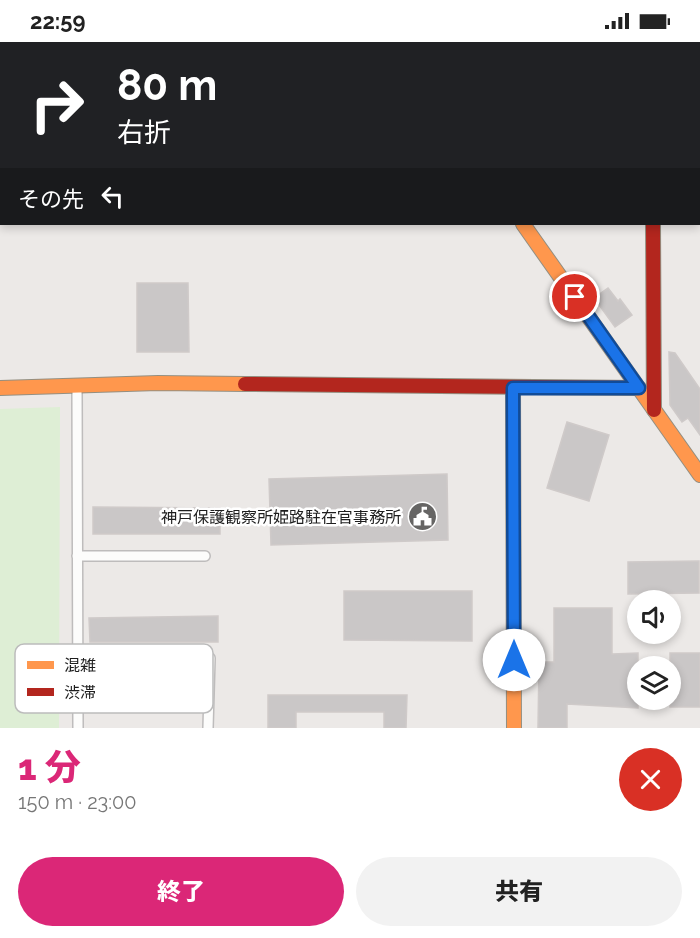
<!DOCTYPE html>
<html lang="ja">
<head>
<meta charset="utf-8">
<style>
	:root { --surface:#fff; --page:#f2f2f2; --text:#222; --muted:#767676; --accent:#db2777 }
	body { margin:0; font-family:Raleway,"Noto Sans JP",sans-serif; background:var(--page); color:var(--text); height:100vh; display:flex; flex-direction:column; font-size:22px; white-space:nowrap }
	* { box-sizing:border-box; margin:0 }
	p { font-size:20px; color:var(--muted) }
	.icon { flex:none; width:33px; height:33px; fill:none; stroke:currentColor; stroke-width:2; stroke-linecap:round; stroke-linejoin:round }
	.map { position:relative; height:686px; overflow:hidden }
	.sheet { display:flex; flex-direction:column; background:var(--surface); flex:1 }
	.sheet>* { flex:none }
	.top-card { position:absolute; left:0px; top:0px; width:700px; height:183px; box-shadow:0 3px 9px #0003; background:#202124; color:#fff; overflow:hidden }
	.controls { position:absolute; left:627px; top:548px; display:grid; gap:12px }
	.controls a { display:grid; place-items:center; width:54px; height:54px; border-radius:50%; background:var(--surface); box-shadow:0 3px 9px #0003; font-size:30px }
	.pin { position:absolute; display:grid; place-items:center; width:51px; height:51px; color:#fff; margin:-26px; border:3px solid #fff; border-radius:50%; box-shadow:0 2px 6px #0007 }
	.me { position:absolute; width:66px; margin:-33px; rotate:0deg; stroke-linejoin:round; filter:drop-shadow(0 0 4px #0008) }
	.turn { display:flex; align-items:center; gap:21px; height:126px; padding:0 18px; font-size:27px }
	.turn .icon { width:78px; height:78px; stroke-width:2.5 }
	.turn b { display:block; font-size:42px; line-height:51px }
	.then { display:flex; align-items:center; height:57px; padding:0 18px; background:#0003; gap:12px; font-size:22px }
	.round { display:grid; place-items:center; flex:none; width:63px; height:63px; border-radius:32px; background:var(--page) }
	.head { display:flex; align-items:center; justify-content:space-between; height:102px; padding:0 18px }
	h1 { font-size:36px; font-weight:800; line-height:45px; color:var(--accent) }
	.primary-button { display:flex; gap:12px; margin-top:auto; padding:12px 18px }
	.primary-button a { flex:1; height:69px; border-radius:36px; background:var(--accent); color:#fff; font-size:24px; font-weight:800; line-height:69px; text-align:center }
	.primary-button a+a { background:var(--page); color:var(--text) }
	.status { display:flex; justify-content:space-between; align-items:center; height:42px; padding:0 30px; background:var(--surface); direction:ltr }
	.status svg { height:16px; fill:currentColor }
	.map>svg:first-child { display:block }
</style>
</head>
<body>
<div class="status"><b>22:59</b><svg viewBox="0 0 49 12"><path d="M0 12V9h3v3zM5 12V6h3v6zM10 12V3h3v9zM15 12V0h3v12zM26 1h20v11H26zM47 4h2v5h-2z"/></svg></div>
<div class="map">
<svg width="700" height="686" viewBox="0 0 700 686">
	<rect width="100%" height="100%" fill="#ece9e7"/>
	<!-- park -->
	<path fill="#deeed5" d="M 60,365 L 59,686 L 0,686 L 0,367 Z"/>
	<!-- building -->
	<path fill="#cac7c7" stroke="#cfcac9" stroke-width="1.5" d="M 137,241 L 188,241 L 189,310 L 137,310 Z
		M 608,246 L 618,259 L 620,257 L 632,273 L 615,285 L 594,256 Z
		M 669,310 L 675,311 L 700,347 L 700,393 L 688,376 L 682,380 L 670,363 Z
		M 567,380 L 609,393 L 589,459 L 547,446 Z
		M 447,432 L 448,498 L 271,503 L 269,437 Z
		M 93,465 L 220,466 L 220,492 L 93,492 Z
		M 699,519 L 699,551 L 628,552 L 628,520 Z
		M 344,549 L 472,549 L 472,599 L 344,598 Z
		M 554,566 L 612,566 L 612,612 L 638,611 L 638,666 L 567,662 L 567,686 L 538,686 L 539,620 L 554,620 Z
		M 218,574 L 218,600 L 90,600 L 89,576 Z
		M 670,611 L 700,611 L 700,665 L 670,665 Z
		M 268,653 L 407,653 L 406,686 L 384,686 L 384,670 L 296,670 L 296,686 L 268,686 Z"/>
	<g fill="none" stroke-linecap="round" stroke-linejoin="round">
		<defs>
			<path id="lane" d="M 77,346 L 78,686
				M 77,514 L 205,514
				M 78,616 L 210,616 L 208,686
				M 78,664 L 208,664"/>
			<path id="street" d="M 395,0 L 396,2
				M 138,2 L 167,0
				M 0,7 L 2,7"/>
			<path id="slow" d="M 653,0 L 653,2
				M 523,182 L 700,433
				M 0,346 L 158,341 L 245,342
				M 513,346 L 514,686"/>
			<path id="jam" d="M 653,182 L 654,368
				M 245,342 L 639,346"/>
		</defs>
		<!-- lane casing -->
		<use href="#lane" stroke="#bebcbc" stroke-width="12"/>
		<!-- street casing -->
		<use href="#street" stroke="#bebcbc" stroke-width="21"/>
		<!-- slow casing -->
		<use href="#slow" stroke="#948f81" stroke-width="16"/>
		<!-- jam casing -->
		<use href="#jam" stroke="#948f81" stroke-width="16"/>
		<!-- lane -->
		<use href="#lane" stroke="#fcfcfb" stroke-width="9"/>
		<!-- street -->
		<use href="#street" stroke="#fcfcfb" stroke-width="18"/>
		<!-- slow -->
		<use href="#slow" stroke="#ff974d" stroke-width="14"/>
		<!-- jam -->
		<use href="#jam" stroke="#b3261e" stroke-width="14"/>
	</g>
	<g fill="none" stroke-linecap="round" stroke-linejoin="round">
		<defs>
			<path id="route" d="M 514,618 L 513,346 L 639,346 L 575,255"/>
		</defs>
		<!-- route casing -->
		<use href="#route" stroke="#114b97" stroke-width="15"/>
		<!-- route -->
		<use href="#route" stroke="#1a73e8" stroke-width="10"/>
	</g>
	<!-- icons -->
	<defs>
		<symbol id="civic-disc" viewBox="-11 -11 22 22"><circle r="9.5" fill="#666564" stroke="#fff"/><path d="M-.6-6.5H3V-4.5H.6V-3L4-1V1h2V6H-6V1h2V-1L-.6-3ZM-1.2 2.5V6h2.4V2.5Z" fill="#fff"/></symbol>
	</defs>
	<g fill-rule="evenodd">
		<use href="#civic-disc" x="406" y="458" width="33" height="33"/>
	</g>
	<g text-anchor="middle" stroke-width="5" stroke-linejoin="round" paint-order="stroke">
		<!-- poi labels -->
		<g font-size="16" fill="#1e1e1e" stroke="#fff" text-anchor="end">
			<text x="401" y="481">神戸保護観察所姫路駐在官事務所</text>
		</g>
	</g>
	<!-- legend -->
	<rect x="15" y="602" width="198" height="69" rx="9" fill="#fff" stroke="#bcbcbc" stroke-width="1.5"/>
	<rect x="27" y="619" width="27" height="8" fill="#ff974d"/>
	<rect x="27" y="646" width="27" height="8" fill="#b3261e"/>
	<g font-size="16" fill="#1e1e1e">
		<text x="64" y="629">混雑</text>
		<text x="64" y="656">渋滞</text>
	</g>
</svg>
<div class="controls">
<a><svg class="icon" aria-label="sound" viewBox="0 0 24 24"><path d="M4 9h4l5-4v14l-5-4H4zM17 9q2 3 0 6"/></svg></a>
<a><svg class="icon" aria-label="layers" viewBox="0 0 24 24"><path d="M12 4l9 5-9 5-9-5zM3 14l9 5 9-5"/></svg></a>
</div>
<div class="pin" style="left:575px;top:255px;background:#d93025"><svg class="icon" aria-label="arrive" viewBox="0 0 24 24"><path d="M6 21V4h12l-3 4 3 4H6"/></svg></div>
<svg class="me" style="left:514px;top:618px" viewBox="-20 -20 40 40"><circle r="19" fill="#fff"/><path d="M0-13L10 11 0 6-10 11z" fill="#1a73e8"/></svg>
<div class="top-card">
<div class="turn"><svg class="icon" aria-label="right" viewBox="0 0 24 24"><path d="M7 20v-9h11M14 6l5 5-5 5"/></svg><div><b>80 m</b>右折</div></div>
<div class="then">その先<svg class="icon" aria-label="left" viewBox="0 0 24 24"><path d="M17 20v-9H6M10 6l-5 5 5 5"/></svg></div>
</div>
</div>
<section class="sheet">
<div class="head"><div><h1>1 分</h1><p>150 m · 23:00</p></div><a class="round" style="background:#d93025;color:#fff"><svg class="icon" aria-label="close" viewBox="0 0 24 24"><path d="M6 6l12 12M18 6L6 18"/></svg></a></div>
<div class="primary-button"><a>終了</a><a>共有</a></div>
</section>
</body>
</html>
